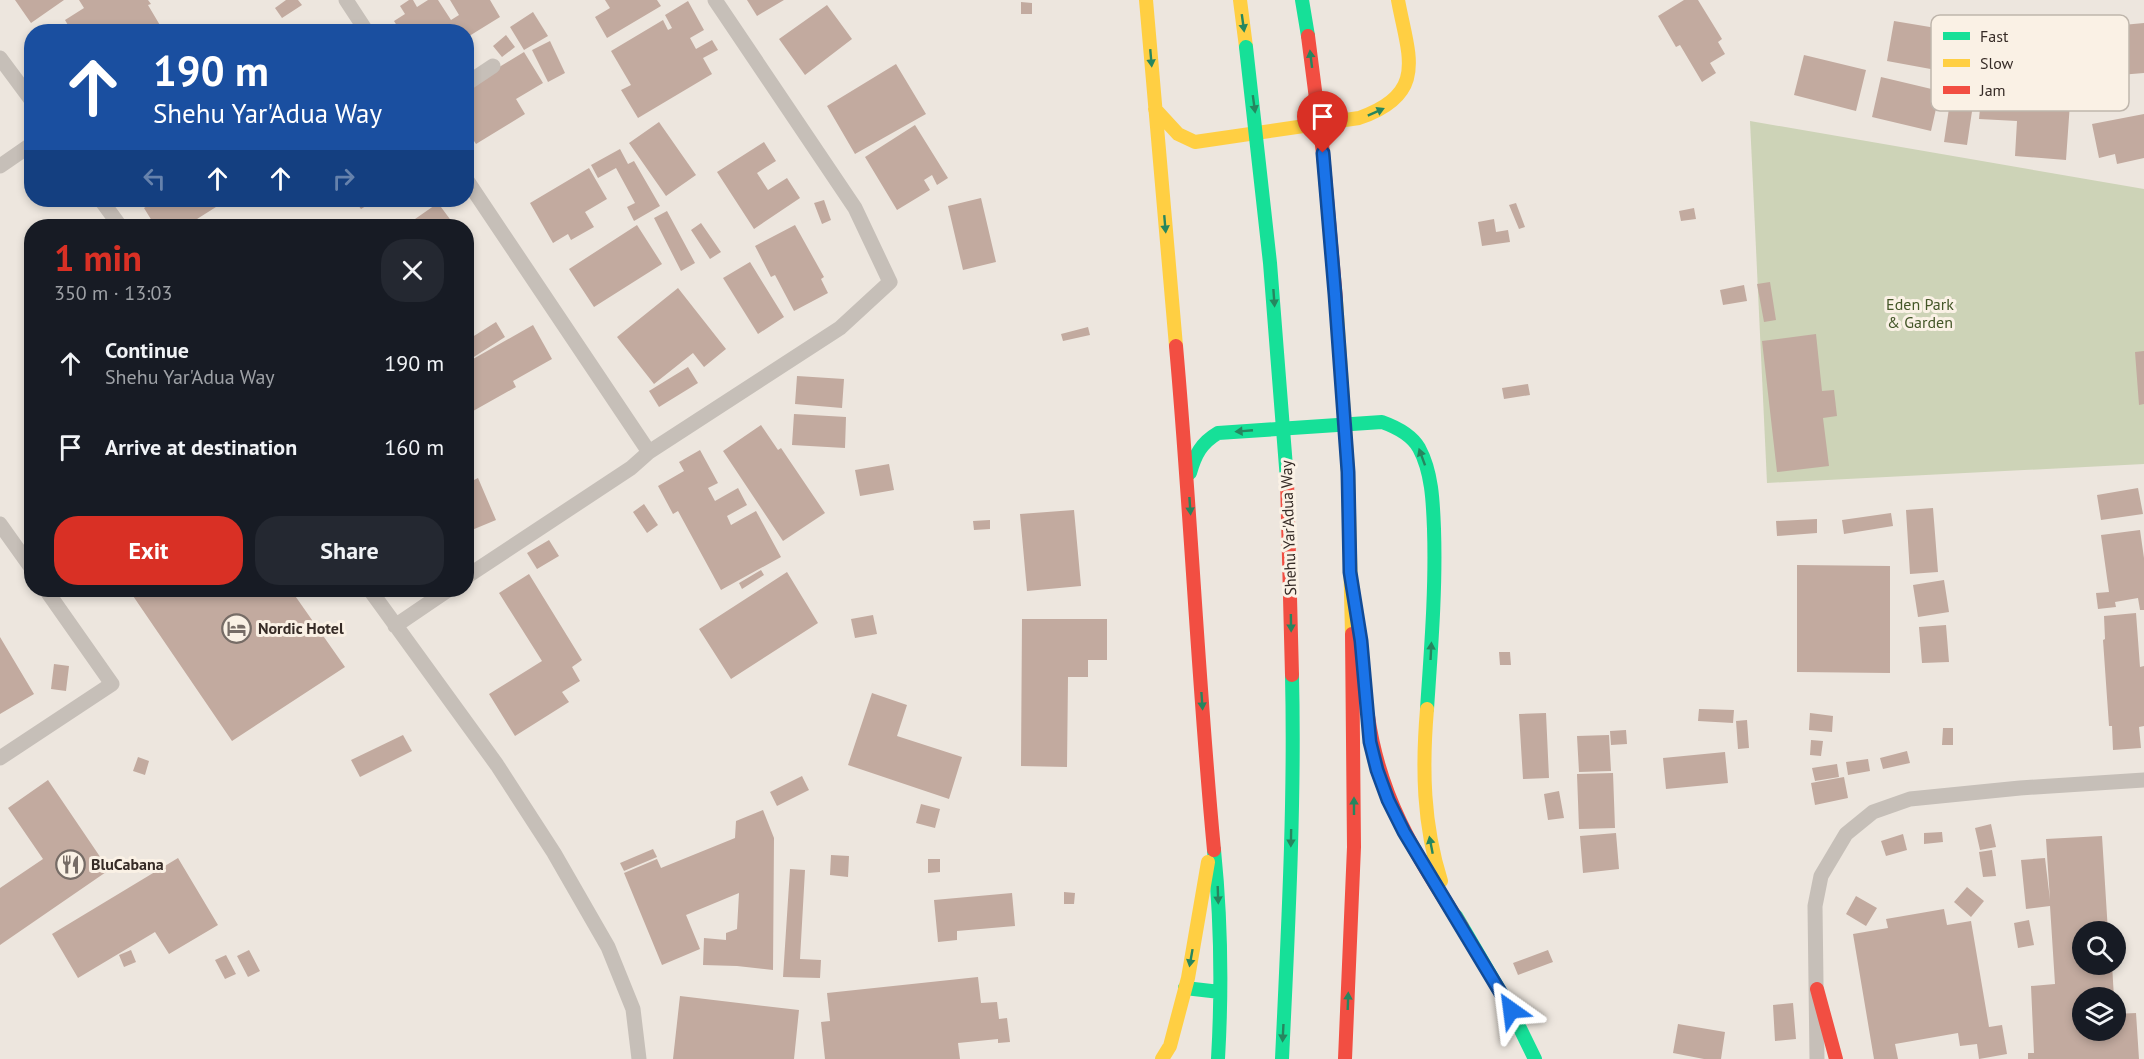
<!DOCTYPE html>
<html lang="en">
<head>
<meta charset="utf-8">
<style>
	:root { --surface:#171b24; --page:#242831; --text:#f1f3f6; --muted:#9ea1a6; --accent:#d93025 }
	body { margin:0; font-family:"PT Sans",sans-serif; background:var(--page); color:var(--text); height:100vh; display:flex; flex-direction:column; font-size:22px; white-space:nowrap }
	* { box-sizing:border-box; margin:0 }
	p { font-size:20px; color:var(--muted) }
	.icon { flex:none; width:33px; height:33px; fill:none; stroke:currentColor; stroke-width:2; stroke-linecap:round; stroke-linejoin:round }
	.map { position:relative; flex:1; overflow:hidden }
	.panel { position:absolute; left:24px; top:219px; width:450px; height:378px; display:flex; flex-direction:column; background:var(--surface); border-radius:24px; box-shadow:0 3px 9px #0003 }
	.panel>* { flex:none }
	.guide { position:absolute; left:24px; top:24px; width:450px; height:183px; border-radius:24px; box-shadow:0 3px 9px #0003; background:#1a4fa0; color:#fff; overflow:hidden }
	.tools { position:absolute; left:2072px; top:921px; display:grid; gap:12px }
	.tools a { display:grid; place-items:center; width:54px; height:54px; border-radius:50%; background:var(--surface); box-shadow:0 3px 9px #0003; font-size:30px }
	.pin { position:absolute; display:grid; place-items:center; width:51px; height:51px; color:#fff; margin:-62px -26px; border-radius:50% 50% 50% 0; rotate:-45deg; box-shadow:0 0 6px #0007 }
	.pin .icon { rotate:45deg }
	.me { position:absolute; width:66px; margin:-33px; rotate:329deg; stroke-linejoin:round; filter:drop-shadow(0 0 4px #0008) }
	.turn { display:flex; align-items:center; gap:21px; height:126px; padding:0 30px; font-size:27px }
	.turn .icon { width:78px; height:78px; stroke-width:2.5 }
	.turn b { display:block; font-size:42px; line-height:51px }
	.lanes { display:flex; align-items:center; height:57px; padding:0 30px; background:#0003; justify-content:center; gap:30px; direction:ltr }
	.lanes .off { opacity:.35 }
	.round { display:grid; place-items:center; flex:none; width:63px; height:63px; border-radius:24px; background:var(--page) }
	.headline { display:flex; align-items:center; justify-content:space-between; height:102px; padding:0 30px }
	h1 { font-size:36px; font-weight:700; line-height:45px; color:var(--accent) }
	.primary-button { display:flex; gap:12px; margin-top:auto; padding:12px 30px }
	.primary-button a { flex:1; height:69px; border-radius:24px; background:var(--accent); color:#fff; font-size:24px; font-weight:700; line-height:69px; text-align:center }
	.primary-button a+a { background:var(--page); color:var(--text) }
	ul { padding:0; list-style:none }
	li { display:flex; align-items:center; gap:18px; height:84px; padding:0 30px }
	li div { flex:1 }
	li b { display:block; font-size:22px }
	li em { font-style:normal }
	.map>svg:first-child { display:block }
</style>
</head>
<body>
<div class="map">
<svg width="2144" height="1059" viewBox="0 0 2144 1059">
	<rect width="100%" height="100%" fill="#ede6de"/>
	<!-- green -->
	<path fill="#cdd3b7" d="M 1750,121 L 2144,189 L 2144,464 L 1767,483 Z"/>
	<!-- building -->
	<path fill="#c2aa9f" d="M 15,0 L 64,0 L 31,23 Z
		M 79,0 L 148,0 L 151,4 L 148,5 L 164,32 L 72,32 L 65,20 L 84,8 Z
		M 286,0 L 298,0 L 302,5 L 282,18 L 275,8 Z
		M 409,0 L 413,0 L 417,7 L 428,0 L 438,0 L 451,20 L 459,15 L 450,0 L 490,0 L 500,17 L 466,38 L 466,32 L 401,32 L 394,21 L 405,14 L 400,6 Z
		M 605,0 L 657,0 L 661,6 L 607,38 L 595,17 L 610,8 Z
		M 747,0 L 784,0 L 757,16 Z
		M 1684,0 L 1698,0 L 1722,39 L 1718,42 L 1725,54 L 1710,63 L 1716,73 L 1702,82 L 1680,45 L 1676,47 L 1658,16 Z
		M 688,1 L 704,30 L 690,38 L 696,49 L 712,40 L 718,50 L 703,58 L 712,74 L 638,118 L 621,90 L 631,85 L 611,51 L 663,20 L 668,30 L 672,28 L 665,15 Z
		M 1021,2 L 1032,3 L 1032,14 L 1021,14 Z
		M 827,5 L 852,39 L 805,75 L 779,39 Z
		M 533,12 L 548,36 L 524,50 L 510,27 Z
		M 1894,21 L 1954,31 L 1947,72 L 1887,61 Z
		M 2144,23 L 2144,73 L 2095,77 L 2091,28 Z
		M 506,35 L 515,47 L 502,57 L 493,46 Z
		M 550,41 L 565,73 L 548,82 L 532,50 Z
		M 524,52 L 543,83 L 516,99 L 525,114 L 476,144 L 466,129 L 466,87 Z
		M 1804,55 L 1866,70 L 1856,111 L 1794,95 Z
		M 896,64 L 926,114 L 855,154 L 827,106 Z
		M 1881,77 L 1940,91 L 1931,131 L 1872,117 Z
		M 1951,95 L 1974,98 L 1967,145 L 1944,142 Z
		M 1981,98 L 2070,103 L 2066,160 L 2015,156 L 2017,121 L 1979,119 Z
		M 2144,114 L 2144,158 L 2117,164 L 2115,154 L 2099,158 L 2092,124 Z
		M 659,122 L 696,175 L 666,196 L 629,143 Z
		M 915,125 L 948,178 L 937,185 L 932,175 L 924,180 L 930,190 L 897,210 L 865,157 Z
		M 764,142 L 776,161 L 757,173 L 768,190 L 787,178 L 800,198 L 754,229 L 717,172 Z
		M 620,149 L 628,164 L 634,161 L 660,206 L 634,221 L 627,207 L 635,203 L 616,168 L 598,178 L 591,165 Z
		M 589,168 L 607,199 L 585,212 L 594,227 L 571,240 L 568,234 L 553,243 L 530,203 Z
		M 981,198 L 996,262 L 963,270 L 948,206 Z
		M 147,200 L 227,200 L 186,226 L 151,226 L 149,224 L 152,221 L 144,208 L 150,204 Z
		M 354,200 L 376,200 L 361,209 Z
		M 824,200 L 831,220 L 822,224 L 814,203 Z
		M 438,203 L 455,226 L 405,226 Z
		M 1516,203 L 1525,227 L 1519,229 L 1509,205 Z
		M 1694,208 L 1696,219 L 1681,221 L 1679,211 Z
		M 667,211 L 695,263 L 681,271 L 654,218 Z
		M 1494,219 L 1496,232 L 1508,230 L 1510,242 L 1482,246 L 1478,222 Z
		M 701,223 L 721,252 L 710,259 L 691,230 Z
		M 637,225 L 662,264 L 594,307 L 569,269 Z
		M 795,225 L 824,277 L 821,279 L 828,293 L 794,311 L 775,275 L 771,277 L 755,246 Z
		M 750,262 L 784,317 L 758,334 L 723,278 Z
		M 1770,282 L 1776,320 L 1764,322 L 1757,284 Z
		M 1744,285 L 1747,301 L 1723,305 L 1720,290 Z
		M 678,288 L 726,349 L 704,367 L 693,353 L 654,384 L 617,337 Z
		M 496,322 L 505,337 L 466,362 L 466,341 Z
		M 533,325 L 552,359 L 513,381 L 516,387 L 466,415 L 466,363 Z
		M 1088,327 L 1090,335 L 1063,341 L 1061,334 Z
		M 1816,334 L 1822,391 L 1834,390 L 1837,416 L 1823,418 L 1829,466 L 1777,472 L 1762,341 Z
		M 2144,351 L 2144,404 L 2139,405 L 2135,352 Z
		M 688,367 L 698,383 L 659,407 L 649,391 Z
		M 797,376 L 844,379 L 842,408 L 795,404 Z
		M 1528,384 L 1530,395 L 1504,399 L 1502,388 Z
		M 794,414 L 846,417 L 845,448 L 792,445 Z
		M 761,425 L 778,450 L 781,448 L 825,513 L 783,541 L 723,451 Z
		M 700,450 L 718,483 L 708,488 L 715,501 L 738,488 L 747,505 L 727,516 L 731,525 L 756,511 L 781,557 L 721,590 L 678,511 L 673,514 L 658,486 L 684,471 L 679,462 Z
		M 889,464 L 894,490 L 860,496 L 855,470 Z
		M 478,478 L 496,520 L 467,532 L 466,484 Z
		M 2138,488 L 2143,514 L 2101,520 L 2097,495 Z
		M 644,504 L 658,525 L 647,533 L 633,512 Z
		M 1933,508 L 1938,572 L 1910,574 L 1906,510 Z
		M 1074,510 L 1081,586 L 1027,591 L 1020,514 Z
		M 1891,513 L 1893,526 L 1844,534 L 1842,520 Z
		M 1817,519 L 1817,533 L 1777,536 L 1776,521 Z
		M 990,520 L 990,529 L 974,530 L 973,521 Z
		M 2140,530 L 2144,558 L 2144,610 L 2140,610 L 2138,598 L 2115,602 L 2116,607 L 2098,609 L 2096,593 L 2109,592 L 2101,535 Z
		M 549,540 L 559,556 L 537,569 L 527,553 Z
		M 1797,565 L 1890,566 L 1890,673 L 1797,672 Z
		M 761,570 L 764,575 L 742,589 L 739,583 Z
		M 787,572 L 818,623 L 731,679 L 699,629 Z
		M 529,574 L 582,660 L 572,667 L 580,681 L 562,692 L 569,702 L 515,736 L 489,694 L 542,661 L 499,593 Z
		M 1944,580 L 1949,612 L 1918,617 L 1913,585 Z
		M 129,590 L 291,590 L 345,667 L 232,741 Z
		M 2136,613 L 2140,667 L 2144,666 L 2144,726 L 2139,727 L 2141,748 L 2113,750 L 2112,726 L 2109,726 L 2103,640 L 2105,639 L 2104,616 Z
		M 873,615 L 877,634 L 855,638 L 851,619 Z
		M 1022,619 L 1107,619 L 1107,660 L 1088,660 L 1088,677 L 1068,677 L 1067,767 L 1021,766 Z
		M 1946,625 L 1949,662 L 1922,663 L 1919,627 Z
		M 0,637 L 34,694 L 0,714 Z
		M 1499,652 L 1510,652 L 1511,665 L 1500,665 Z
		M 54,664 L 69,666 L 66,691 L 51,689 Z
		M 872,693 L 907,705 L 897,736 L 962,757 L 949,799 L 848,765 Z
		M 1699,709 L 1734,710 L 1733,723 L 1698,721 Z
		M 1546,713 L 1549,778 L 1523,779 L 1519,714 Z
		M 1810,713 L 1833,716 L 1832,732 L 1809,730 Z
		M 1747,720 L 1749,748 L 1738,749 L 1736,721 Z
		M 1943,728 L 1953,728 L 1953,745 L 1942,745 Z
		M 1626,730 L 1627,744 L 1611,745 L 1610,731 Z
		M 403,735 L 412,751 L 360,777 L 351,760 Z
		M 1609,735 L 1611,771 L 1579,772 L 1577,736 Z
		M 1811,740 L 1823,741 L 1821,756 L 1810,755 Z
		M 1907,751 L 1910,763 L 1883,769 L 1880,758 Z
		M 1725,752 L 1728,783 L 1666,789 L 1663,758 Z
		M 138,757 L 149,761 L 145,775 L 133,771 Z
		M 1868,759 L 1870,771 L 1848,775 L 1846,762 Z
		M 1837,764 L 1839,777 L 1815,781 L 1812,768 Z
		M 1613,773 L 1615,828 L 1579,829 L 1577,774 Z
		M 802,776 L 809,790 L 777,806 L 770,792 Z
		M 1844,777 L 1848,798 L 1815,805 L 1811,783 Z
		M 48,780 L 109,870 L 0,945 L 0,888 L 43,859 L 8,808 Z
		M 1559,791 L 1564,818 L 1548,820 L 1544,794 Z
		M 921,804 L 940,809 L 935,828 L 916,823 Z
		M 763,810 L 774,838 L 773,970 L 737,966 L 703,965 L 704,938 L 726,940 L 726,933 L 737,929 L 739,893 L 686,915 L 700,949 L 662,965 L 624,873 L 657,859 L 661,868 L 735,838 L 736,821 Z
		M 1991,824 L 1996,847 L 1980,850 L 1975,828 Z
		M 1942,832 L 1943,842 L 1924,844 L 1924,833 Z
		M 1616,833 L 1619,869 L 1583,873 L 1580,836 Z
		M 1903,834 L 1907,850 L 1886,856 L 1881,841 Z
		M 2102,836 L 2108,932 L 2082,932 L 2082,964 L 2112,964 L 2114,998 L 2082,998 L 2082,1030 L 2115,1030 L 2115,1014 L 2136,1013 L 2139,1059 L 2028,1059 L 2028,1053 L 2034,1053 L 2031,986 L 2055,984 L 2050,906 L 2026,909 L 2021,860 L 2045,858 L 2050,900 L 2046,839 Z
		M 653,849 L 657,857 L 624,871 L 620,863 Z
		M 1992,850 L 1996,876 L 1983,877 L 1979,852 Z
		M 831,855 L 849,856 L 848,877 L 830,875 Z
		M 178,858 L 218,925 L 169,954 L 155,932 L 78,978 L 52,934 Z
		M 928,859 L 940,859 L 940,872 L 928,873 Z
		M 790,869 L 805,870 L 800,959 L 821,960 L 820,978 L 783,977 Z
		M 1967,887 L 1984,901 L 1971,917 L 1954,902 Z
		M 1064,892 L 1075,893 L 1074,904 L 1064,904 Z
		M 1012,893 L 1015,926 L 957,931 L 957,940 L 938,942 L 934,900 Z
		M 1856,896 L 1877,908 L 1866,926 L 1846,914 Z
		M 1944,909 L 1947,925 L 1971,921 L 1989,1027 L 2002,1025 L 2007,1054 L 1979,1059 L 1977,1044 L 1960,1046 L 1958,1033 L 1895,1044 L 1898,1059 L 1874,1059 L 1853,934 L 1888,928 L 1886,919 Z
		M 2029,920 L 2034,945 L 2018,948 L 2014,923 Z
		M 131,950 L 136,962 L 124,967 L 119,955 Z
		M 249,950 L 260,971 L 248,977 L 237,956 Z
		M 1548,950 L 1553,962 L 1518,975 L 1513,963 Z
		M 226,955 L 236,974 L 225,979 L 215,960 Z
		M 978,977 L 981,1003 L 997,1002 L 999,1019 L 1007,1018 L 1010,1042 L 998,1043 L 998,1039 L 958,1043 L 960,1059 L 825,1059 L 821,1022 L 830,1021 L 827,993 Z
		M 680,996 L 799,1010 L 794,1059 L 673,1059 Z
		M 1793,1003 L 1796,1039 L 1775,1041 L 1773,1005 Z
		M 1678,1024 L 1725,1032 L 1721,1059 L 1704,1059 L 1673,1053 Z"/>
	<g fill="none" stroke-linecap="round" stroke-linejoin="round">
		<!-- street -->
		<path stroke="#c6bfb8" stroke-width="15" d="M 346,0 L 367,32
			M 0,58 L 32,101
			M 466,84 L 493,66
			M 0,166 L 32,144
			M 466,179 L 649,452
			M 101,200 L 120,226
			M 0,524 L 32,569
			M 466,577 L 631,468 L 649,452 L 840,328 L 890,282 L 855,208 L 715,0
			M 370,590 L 497,765 L 554,853 L 608,947 L 633,1009 L 639,1059
			M 395,626 L 448,590
			M 0,758 L 112,684 L 46,590
			M 1817,1059 L 1815,906 L 1821,876 L 1846,834 L 1873,812 L 1910,799 L 2020,788 L 2144,780"/>
		<!-- fast -->
		<path stroke="#16e098" stroke-width="14" d="M 1302,0 L 1308,36
			M 1190,473 C 1195,455 1201,443 1218,433 L 1382,422 C 1396,427 1411,434 1419,448 C 1432,472 1433,502 1434,529 C 1436,589 1431,649 1427,709
			M 1214,850 C 1221,919 1222,990 1218,1059
			M 1456,916 L 1511,1010 L 1535,1059
			M 1185,988 L 1220,992
			M 1282,1059 C 1288,931 1295,803 1292,675"/>
		<!-- slow -->
		<path stroke="#ffcf43" stroke-width="14" d="M 1146,0 L 1176,346
			M 1240,0 L 1246,47
			M 1155,109 L 1178,134 L 1195,142 L 1359,118 C 1429,94 1408,55 1398,0
			M 1348,472 L 1352,634
			M 1427,709 C 1422,768 1423,824 1441,881
			M 1162,1059 L 1170,1046 L 1188,978 L 1208,862"/>
		<!-- jam -->
		<path stroke="#f24e42" stroke-width="14" d="M 1176,346 C 1191,513 1198,682 1214,850
			M 1287,480 L 1292,675
			M 1368,716 C 1380,801 1417,856 1462,927
			M 1817,989 L 1836,1059
			M 1345,1059 L 1354,847 L 1352,634"/>
		<!-- fast-bridge -->
		<path stroke="#16e098" stroke-width="14" d="M 1246,47 L 1270,263 L 1287,480"/>
		<!-- slow-bridge -->
		<path stroke="#ffcf43" stroke-width="14" d="M 1336,300 L 1348,472"/>
		<!-- jam-bridge -->
		<path stroke="#f24e42" stroke-width="14" d="M 1308,36 L 1323,153 L 1336,300"/>
	</g>
	<!-- one-way arrows -->
	<defs><path id="oneway-solid" d="M-6-.8H1V-3.2L6.5 0L1 3.2V.8H-6Z" transform="scale(1.5)"/></defs>
	<g fill="#26865f">
		<use href="#oneway-solid" transform="translate(1243 23) rotate(82)"/>
		<use href="#oneway-solid" transform="translate(1151 58) rotate(85)"/>
		<use href="#oneway-solid" transform="translate(1311 59) rotate(-97)"/>
		<use href="#oneway-solid" transform="translate(1254 104) rotate(82)"/>
		<use href="#oneway-solid" transform="translate(1376 112) rotate(-24)"/>
		<use href="#oneway-solid" transform="translate(1165 224) rotate(85)"/>
		<use href="#oneway-solid" transform="translate(1274 298) rotate(86)"/>
		<use href="#oneway-solid" transform="translate(1244 431) rotate(175)"/>
		<use href="#oneway-solid" transform="translate(1422 457) rotate(-110)"/>
		<use href="#oneway-solid" transform="translate(1190 506) rotate(86)"/>
		<use href="#oneway-solid" transform="translate(1291 623) rotate(89)"/>
		<use href="#oneway-solid" transform="translate(1431 651) rotate(-87)"/>
		<use href="#oneway-solid" transform="translate(1202 701) rotate(86)"/>
		<use href="#oneway-solid" transform="translate(1354 806) rotate(-90)"/>
		<use href="#oneway-solid" transform="translate(1291 838) rotate(91)"/>
		<use href="#oneway-solid" transform="translate(1431 845) rotate(-101)"/>
		<use href="#oneway-solid" transform="translate(1218 895) rotate(88)"/>
		<use href="#oneway-solid" transform="translate(1191 958) rotate(100)"/>
		<use href="#oneway-solid" transform="translate(1348 1001) rotate(-88)"/>
		<use href="#oneway-solid" transform="translate(1283 1033) rotate(93)"/>
	</g>
	<g fill="none" stroke-linecap="round" stroke-linejoin="round">
		<defs>
			<path id="route" d="M 1323,153 L 1335,294 L 1348,472 L 1350,572 L 1361,641 L 1370,742 L 1377,770 L 1388,800 L 1404,832 L 1511,1010"/>
		</defs>
		<!-- route casing -->
		<use href="#route" stroke="#114b97" stroke-width="15"/>
		<!-- route -->
		<use href="#route" stroke="#1a73e8" stroke-width="10"/>
	</g>
	<!-- icons -->
	<defs>
		<symbol id="hotel-ring" viewBox="-11 -11 22 22"><circle r="9.5" fill="#faf1e5" stroke="#766c66" stroke-width="1.5"/><path d="M-6-4.5h1.5V1H6V5H4.5V3h-9V5H-6ZM-4 0a1.8 1.8 0 1 1 3.6 0ZM.5 0V-2.5h3Q6-2.5 6 0Z" fill="#766c66"/></symbol>
		<symbol id="restaurant-ring" viewBox="-11 -11 22 22"><circle r="9.5" fill="#faf1e5" stroke="#766c66" stroke-width="1.5"/><path d="M-5-6h1v4h1v-4h1v4h1v-4h1v5L-1.5 .5V6h-2V.5L-5-1ZM5-6V6H3V1.5H1.5Q1.5-4 5-6Z" fill="#766c66"/></symbol>
	</defs>
	<g fill-rule="evenodd">
		<use href="#hotel-ring" x="220" y="612" width="33" height="33"/>
		<use href="#restaurant-ring" x="54" y="848" width="33" height="33"/>
	</g>
	<g text-anchor="middle" stroke-width="6" stroke-linejoin="round" paint-order="stroke">
		<!-- park labels -->
		<g font-size="16" fill="#445628" stroke="#faf1e5">
			<text x="1920" y="310">Eden Park<tspan x="1920" dy="18">&amp; Garden</tspan></text>
		</g>
		<!-- street labels -->
		<g font-size="16" fill="#362b26" stroke="#faf1e5">
			<text transform="translate(1288 528) rotate(-92)" y="6">Shehu Yar'Adua Way</text>
		</g>
		<!-- poi labels -->
		<g font-size="16" font-weight="bold" fill="#362b26" stroke="#faf1e5" text-anchor="start">
			<text x="258" y="634">Nordic Hotel</text>
			<text x="91" y="870">BluCabana</text>
		</g>
	</g>
	<!-- legend -->
	<rect x="1931" y="15" width="198" height="96" rx="9" fill="#faf1e5" stroke="#bfb6ac" stroke-width="1.5"/>
	<rect x="1943" y="32" width="27" height="8" fill="#16e098"/>
	<rect x="1943" y="59" width="27" height="8" fill="#ffcf43"/>
	<rect x="1943" y="86" width="27" height="8" fill="#f24e42"/>
	<g font-size="16" fill="#362b26">
		<text x="1980" y="42">Fast</text>
		<text x="1980" y="69">Slow</text>
		<text x="1980" y="96">Jam</text>
	</g>
</svg>
<div class="tools">
<a><svg class="icon" aria-label="search" viewBox="0 0 24 24"><circle cx="10" cy="10" r="6"/><path d="M15 15l6 6"/></svg></a>
<a><svg class="icon" aria-label="layers" viewBox="0 0 24 24"><path d="M12 4l9 5-9 5-9-5zM3 14l9 5 9-5"/></svg></a>
</div>
<div class="pin" style="left:1323px;top:153px;background:#d93025"><svg class="icon" aria-label="arrive" viewBox="0 0 24 24"><path d="M6 21V4h12l-3 4 3 4H6"/></svg></div>
<svg class="me" style="left:1511px;top:1010px" viewBox="-20 -20 40 40"><path d="M0-17L14 15 0 8-14 15z" fill="#1a73e8" stroke="#fff" stroke-width="4"/></svg>
<div class="guide">
<div class="turn"><svg class="icon" aria-label="ahead" viewBox="0 0 24 24"><path d="M12 20V5M6 11l6-6 6 6"/></svg><div><b>190 m</b>Shehu Yar'Adua Way</div></div>
<div class="lanes"><svg class="icon off" aria-label="left" viewBox="0 0 24 24"><path d="M17 20v-9H6M10 6l-5 5 5 5"/></svg><svg class="icon" aria-label="ahead" viewBox="0 0 24 24"><path d="M12 20V5M6 11l6-6 6 6"/></svg><svg class="icon" aria-label="ahead" viewBox="0 0 24 24"><path d="M12 20V5M6 11l6-6 6 6"/></svg><svg class="icon off" aria-label="right" viewBox="0 0 24 24"><path d="M7 20v-9h11M14 6l5 5-5 5"/></svg></div>
</div>
<section class="panel">
<div class="headline"><div><h1>1 min</h1><p>350 m · 13:03</p></div><a class="round"><svg class="icon" aria-label="close" viewBox="0 0 24 24"><path d="M6 6l12 12M18 6L6 18"/></svg></a></div>
<ul>
<li><svg class="icon" aria-label="ahead" viewBox="0 0 24 24"><path d="M12 20V5M6 11l6-6 6 6"/></svg><div><b>Continue</b><p>Shehu Yar'Adua Way</p></div><em>190 m</em></li>
<li><svg class="icon" aria-label="arrive" viewBox="0 0 24 24"><path d="M6 21V4h12l-3 4 3 4H6"/></svg><div><b>Arrive at destination</b></div><em>160 m</em></li>
</ul>
<div class="primary-button"><a>Exit</a><a>Share</a></div>
</section>
</div>
</body>
</html>
